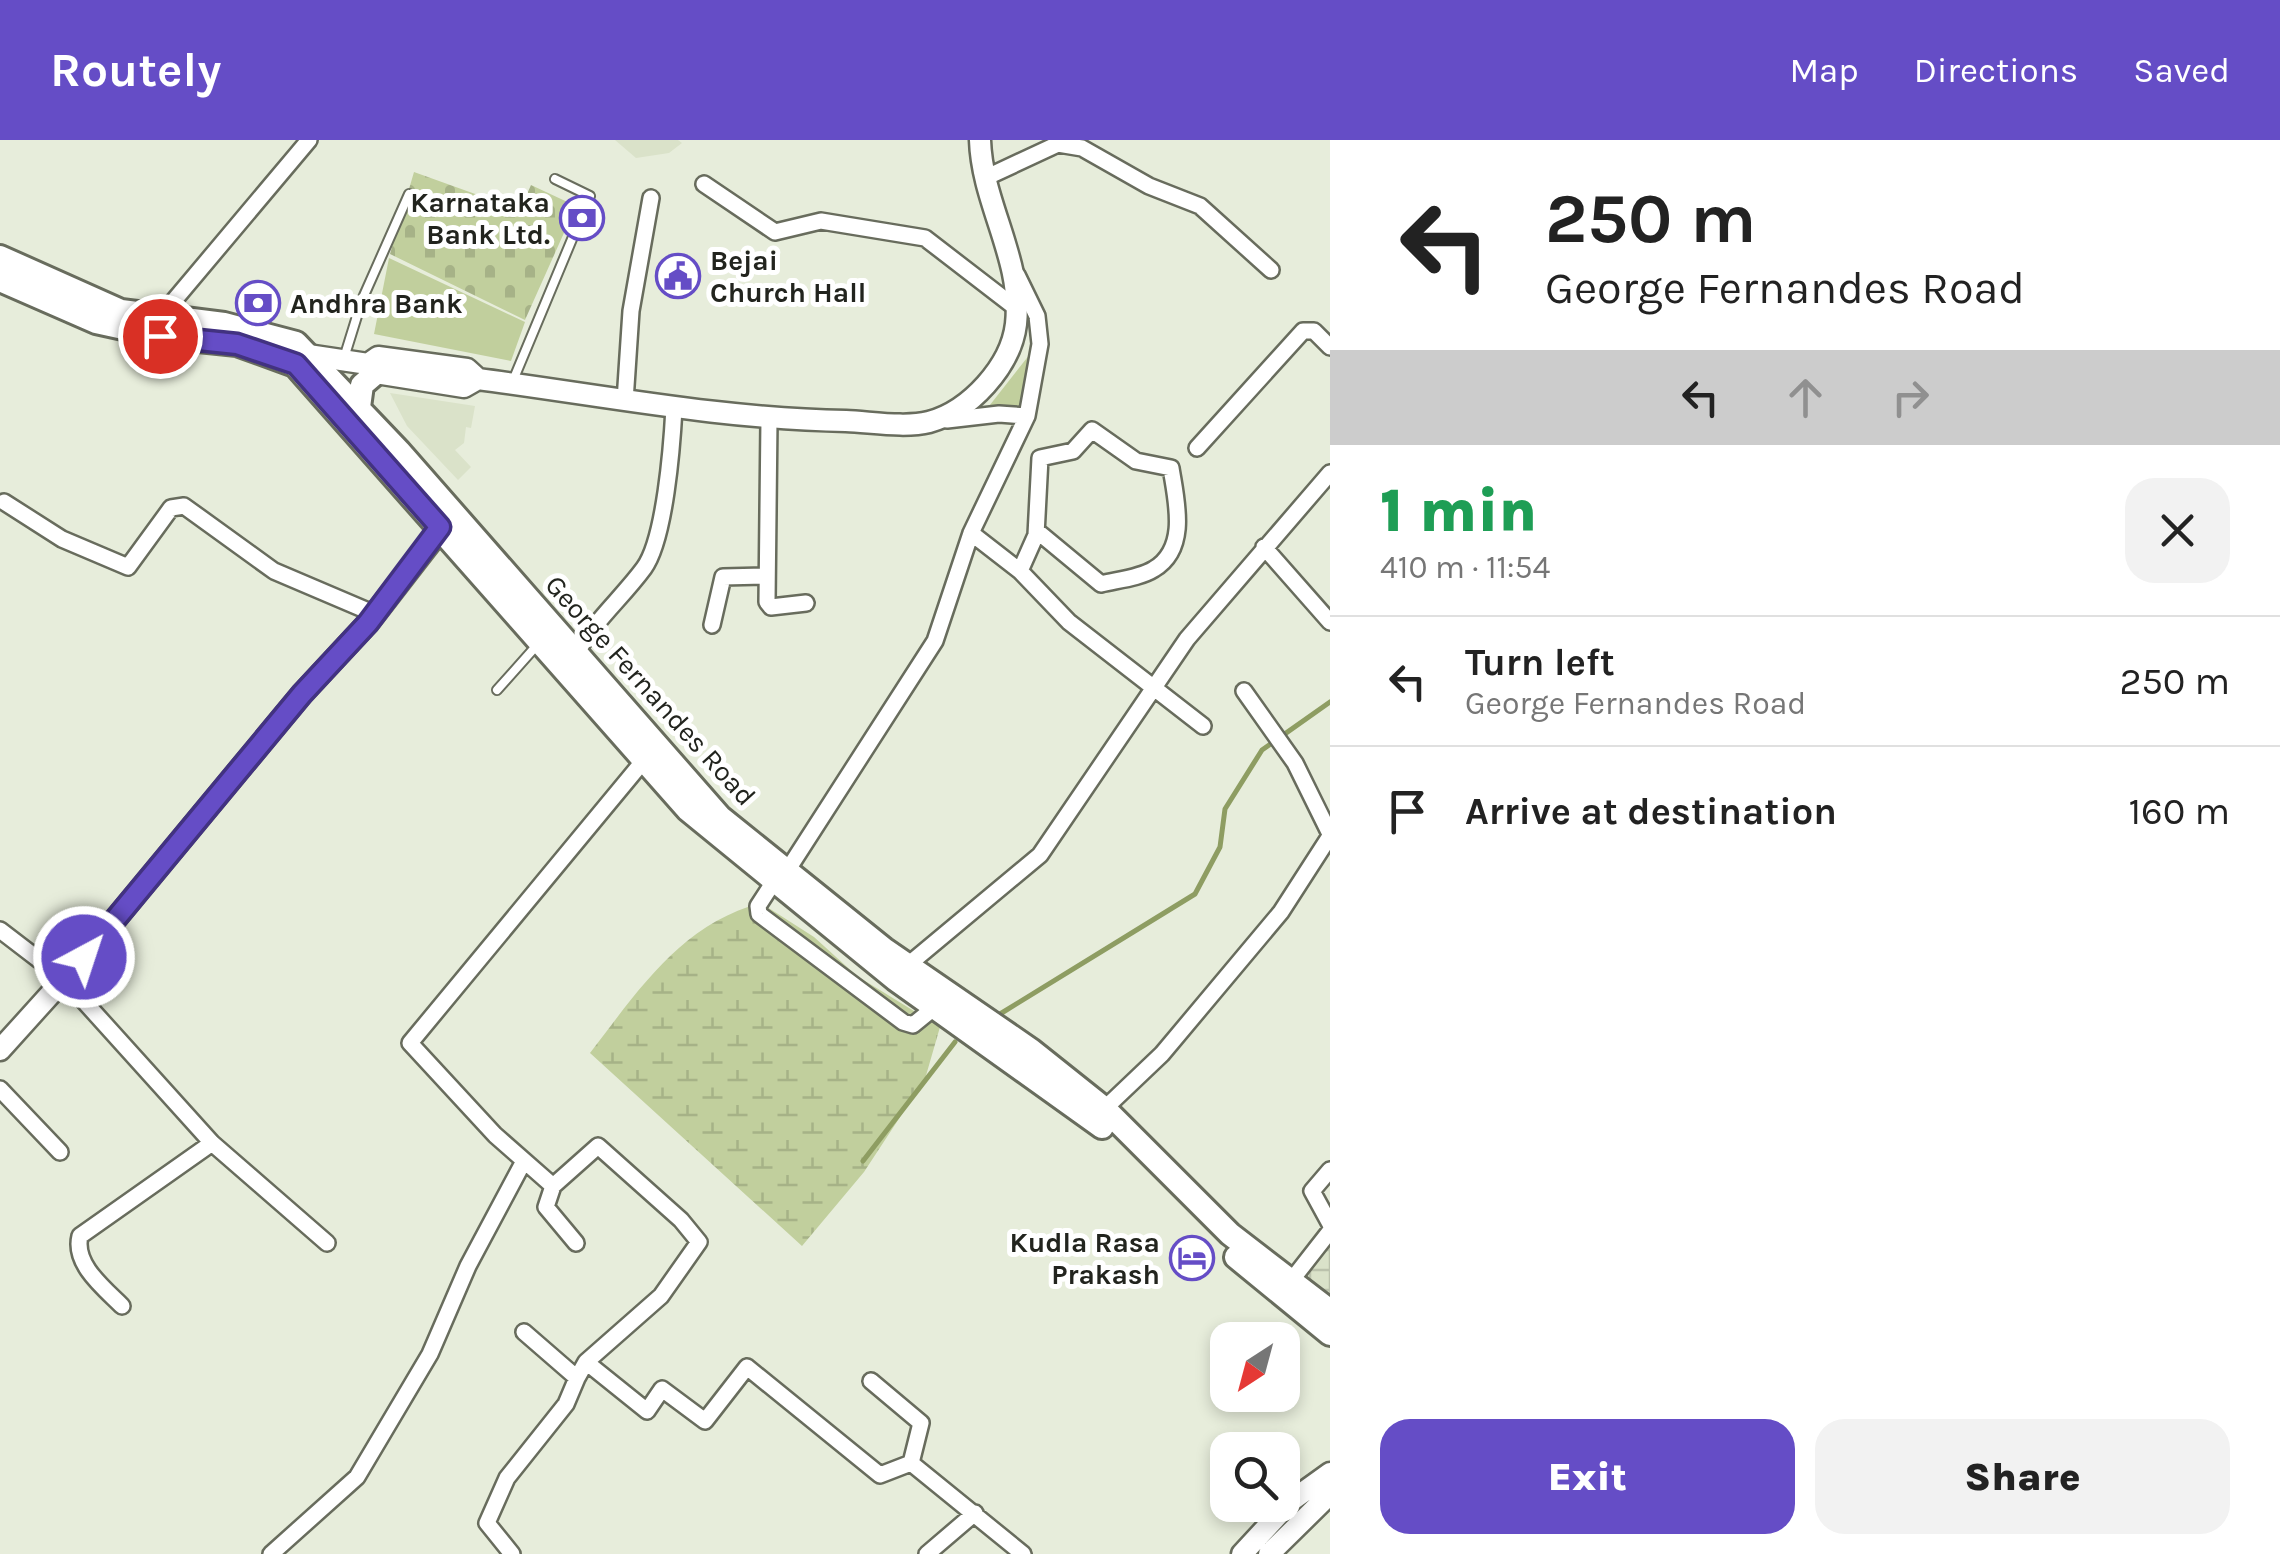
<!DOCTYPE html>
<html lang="en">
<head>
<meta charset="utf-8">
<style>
	:root { --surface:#fff; --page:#f2f2f2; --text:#222; --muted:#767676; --line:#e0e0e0; --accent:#654dc6 }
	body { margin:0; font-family:Karla,sans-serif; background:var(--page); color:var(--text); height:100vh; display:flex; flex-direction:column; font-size:38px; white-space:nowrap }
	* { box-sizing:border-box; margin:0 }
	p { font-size:32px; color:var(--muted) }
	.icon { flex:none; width:55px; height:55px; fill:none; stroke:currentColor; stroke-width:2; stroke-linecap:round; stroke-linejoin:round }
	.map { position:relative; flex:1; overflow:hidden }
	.details { display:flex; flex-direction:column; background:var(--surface); width:950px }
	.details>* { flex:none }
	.banner { background:#fff; color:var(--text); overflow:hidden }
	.needle { width:65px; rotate:216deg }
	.buttons { position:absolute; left:1210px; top:1182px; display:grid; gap:20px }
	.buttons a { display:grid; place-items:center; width:90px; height:90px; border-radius:20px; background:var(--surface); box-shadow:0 5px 15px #0003; font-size:50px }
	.pin { position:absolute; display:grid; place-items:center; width:85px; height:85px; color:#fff; margin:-42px; border:5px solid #fff; border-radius:50%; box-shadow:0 2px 10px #0007 }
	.me { position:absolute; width:110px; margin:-55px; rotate:40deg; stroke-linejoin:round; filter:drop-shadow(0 0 8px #0008) }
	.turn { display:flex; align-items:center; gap:35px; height:210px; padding:0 50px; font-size:45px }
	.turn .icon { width:130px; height:130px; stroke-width:2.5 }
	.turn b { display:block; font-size:70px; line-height:85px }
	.lanes { display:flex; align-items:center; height:95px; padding:0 50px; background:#0003; justify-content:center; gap:50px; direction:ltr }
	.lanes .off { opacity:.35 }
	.round { display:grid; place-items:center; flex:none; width:105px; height:105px; border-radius:30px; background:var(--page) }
	.overview { display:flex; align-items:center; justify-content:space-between; height:170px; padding:0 50px }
	h1 { font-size:60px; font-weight:800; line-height:75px; color:#1e9e55 }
	.primary-button { display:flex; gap:20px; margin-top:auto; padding:20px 50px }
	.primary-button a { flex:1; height:115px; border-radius:30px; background:var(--accent); color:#fff; font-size:40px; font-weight:800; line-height:115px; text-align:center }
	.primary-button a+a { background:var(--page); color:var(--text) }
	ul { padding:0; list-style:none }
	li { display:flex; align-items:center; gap:30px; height:130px; padding:0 50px; border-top:2px solid var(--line) }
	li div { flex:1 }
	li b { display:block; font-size:38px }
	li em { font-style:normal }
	header { display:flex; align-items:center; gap:60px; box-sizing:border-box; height:140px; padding:0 50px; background:var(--accent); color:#fff }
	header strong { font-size:48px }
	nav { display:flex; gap:55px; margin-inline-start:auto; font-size:35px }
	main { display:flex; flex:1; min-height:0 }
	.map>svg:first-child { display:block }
</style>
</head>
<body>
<header>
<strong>Routely</strong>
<nav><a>Map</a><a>Directions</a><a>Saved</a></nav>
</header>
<main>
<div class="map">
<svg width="1330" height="1414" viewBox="0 0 1330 1414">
	<defs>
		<pattern id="industrial-grid" width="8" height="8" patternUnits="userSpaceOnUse" patternTransform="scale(2.5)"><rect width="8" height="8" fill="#dae2c9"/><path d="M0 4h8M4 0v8" fill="none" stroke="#bbc2ac"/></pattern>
		<pattern id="wetland-marsh" width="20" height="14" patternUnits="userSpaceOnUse" patternTransform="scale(2.5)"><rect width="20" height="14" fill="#c1cf9d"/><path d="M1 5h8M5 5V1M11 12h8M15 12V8" fill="none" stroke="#a6b287"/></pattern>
		<pattern id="cemetery-stones" width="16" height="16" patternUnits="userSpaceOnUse" patternTransform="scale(2.5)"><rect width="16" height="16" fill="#c1cf9d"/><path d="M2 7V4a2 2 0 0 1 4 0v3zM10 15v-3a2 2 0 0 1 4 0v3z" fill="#a6b287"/></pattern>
	</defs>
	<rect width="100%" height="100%" fill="#e7eddb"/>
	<!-- built -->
	<path fill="#dae2c9" d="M 615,0 L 678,0 L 682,3 L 669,13 L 636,18 Z
		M 390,253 L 475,266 L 471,288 L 466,287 L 464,303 L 455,310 L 471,327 L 458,340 L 407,286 Z"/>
	<!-- industrial -->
	<path fill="url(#industrial-grid)" d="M 1330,1085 L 1330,1158 L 1293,1133 Z"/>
	<!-- green -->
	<path fill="#c1cf9d" d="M 389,118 L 525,182 L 511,221 L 374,194 Z
		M 1030,214 L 1025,267 L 986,270 Z"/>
	<!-- wetland -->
	<path fill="url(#wetland-marsh)" d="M 761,763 L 814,797 L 857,836 L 940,887 L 925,939 L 864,1032 L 802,1106 L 590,913 C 638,851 681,784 761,763 Z"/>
	<!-- cemetery -->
	<path fill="url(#cemetery-stones)" d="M 414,32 L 520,70 L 531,45 L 576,66 L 525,180 L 390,114 Z"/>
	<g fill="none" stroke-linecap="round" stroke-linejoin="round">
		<!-- stream -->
		<path stroke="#8e9d62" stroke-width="5" d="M 1000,874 L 1195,754 L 1220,707 L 1225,669 L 1262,610 L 1330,562
			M 863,1021 L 955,902"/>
		<defs>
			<path id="lane" d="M 344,218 L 362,160 L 409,54
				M 512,243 L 590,56 L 555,39
				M 497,550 L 538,504"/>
			<path id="street" d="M 985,38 L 1058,4 L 1082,8 L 1149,46 L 1200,66 L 1271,130
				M 704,44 L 775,92 L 821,81 L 925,98 L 1016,168
				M 161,176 L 309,0
				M 625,261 L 631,171 L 651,58
				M 769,280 L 767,462 L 771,467 L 806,463
				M 947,280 L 999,274 L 1027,276
				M 1197,308 L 1303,191 L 1314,191 L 1330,207
				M 4,362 L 62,399 L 128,427 L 171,368 L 184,366 L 274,431 L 375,474
				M 971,393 L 1020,431 L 1069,482 L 1203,586
				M 1264,407 L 1330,482
				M 1020,431 L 1036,395 L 1040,318 L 1073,311 L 1092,290 L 1136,321 L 1171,328 C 1176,360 1189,408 1154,429 C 1140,438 1117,440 1101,444 L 1037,391
				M 712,485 L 723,437 L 767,436
				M 576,514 C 594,481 622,458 644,428 C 665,399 672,306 674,268
				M 1244,551 L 1295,623 L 1330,694
				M 787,731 L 935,501 L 971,393 L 1027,276 L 1040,204 L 1037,176 L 1017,135
				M 773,743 L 758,766 L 759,774 L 903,882 L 913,885 L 935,867
				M 0,790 L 64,839 L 212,1003 L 327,1103
				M 908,825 L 1040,715 L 1187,499 L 1330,333
				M 0,949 L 60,1012
				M 1100,973 L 1162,914 L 1281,772 L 1330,696
				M 1330,1030 L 1312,1051 L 1330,1084
				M 553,1046 L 495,995 L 410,903 L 645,619
				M 1291,1141 L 1330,1091
				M 122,1166 C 104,1148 73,1124 80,1096 L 212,1003
				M 524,1192 L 577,1238 L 586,1222 L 661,1156 L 699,1102 L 681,1080 L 598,1006 L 553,1046 L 546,1067 L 576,1103
				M 586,1222 L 647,1271 L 662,1249 L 705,1281 L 747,1227 L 880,1335 L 911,1323
				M 871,1241 L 921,1283 L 911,1323 L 1023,1414
				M 271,1414 L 357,1337 L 430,1214 L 468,1126 L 524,1021
				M 512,1414 L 487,1383 L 507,1338 L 566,1264 L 577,1238
				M 927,1414 L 975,1373"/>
			<path id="secondary" d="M 378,217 L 467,229 L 478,239 L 464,247 L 376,233 L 368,224 Z
				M 299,218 L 308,215 L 368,224
				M 478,239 C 601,255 722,279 846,281 C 871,282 905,288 929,282 C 970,271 1011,226 1016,184 C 1023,119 982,64 980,0
				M 0,910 L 84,817 L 302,554 L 368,483 L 450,377
				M 1242,1414 L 1291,1361 L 1330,1333
				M 1269,1414 L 1330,1354"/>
			<path id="primary" d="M 0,117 L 121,171 L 224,184 L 296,203 L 399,311 L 720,677 L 884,809 L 1031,910 L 1105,969 L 1230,1094 L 1330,1171
				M 0,140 L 96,182 L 160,196 L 237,204 L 295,225 L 688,670 L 895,839 L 1102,987
				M 359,267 L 362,245 L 376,233
				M 1236,1117 L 1330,1194"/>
		</defs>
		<!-- lane casing -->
		<use href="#lane" stroke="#686c5d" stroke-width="12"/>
		<!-- street casing -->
		<use href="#street" stroke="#686c5d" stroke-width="20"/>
		<!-- secondary casing -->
		<use href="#secondary" stroke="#686c5d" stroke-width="25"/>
		<!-- primary casing -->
		<use href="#primary" stroke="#686c5d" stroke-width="28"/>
		<!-- lane -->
		<use href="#lane" stroke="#fff" stroke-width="8"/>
		<!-- street -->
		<use href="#street" stroke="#fff" stroke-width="15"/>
		<!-- secondary -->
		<use href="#secondary" stroke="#fff" stroke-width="20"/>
		<!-- primary -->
		<use href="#primary" stroke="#fff" stroke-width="22"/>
	</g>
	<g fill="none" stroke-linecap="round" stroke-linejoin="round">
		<defs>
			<path id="route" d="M 84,817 L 302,554 L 368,483 L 440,387 L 296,224 L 237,204 L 160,196"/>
		</defs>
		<!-- route casing -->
		<use href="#route" stroke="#423281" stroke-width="25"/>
		<!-- route -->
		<use href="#route" stroke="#654dc6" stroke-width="18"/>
	</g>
	<!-- icons -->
	<defs>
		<symbol id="bank-ring" viewBox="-11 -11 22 22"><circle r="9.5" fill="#fff" stroke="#654dc6" stroke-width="1.5"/><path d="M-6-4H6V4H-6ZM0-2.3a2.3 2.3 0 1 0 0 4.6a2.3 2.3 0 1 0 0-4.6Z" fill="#654dc6"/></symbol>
		<symbol id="civic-ring" viewBox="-11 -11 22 22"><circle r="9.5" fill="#fff" stroke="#654dc6" stroke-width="1.5"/><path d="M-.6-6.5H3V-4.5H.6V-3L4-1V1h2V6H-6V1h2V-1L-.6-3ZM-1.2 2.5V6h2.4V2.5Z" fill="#654dc6"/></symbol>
		<symbol id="hotel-ring" viewBox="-11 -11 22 22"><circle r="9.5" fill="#fff" stroke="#654dc6" stroke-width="1.5"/><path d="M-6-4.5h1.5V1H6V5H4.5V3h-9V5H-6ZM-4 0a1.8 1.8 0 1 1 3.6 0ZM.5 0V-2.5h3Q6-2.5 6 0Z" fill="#654dc6"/></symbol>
	</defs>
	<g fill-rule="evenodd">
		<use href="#bank-ring" x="557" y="53" width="50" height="50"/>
		<use href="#civic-ring" x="653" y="111" width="50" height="50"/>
		<use href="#bank-ring" x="233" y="138" width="50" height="50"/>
		<use href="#hotel-ring" x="1167" y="1093" width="50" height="50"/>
	</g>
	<g text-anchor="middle" stroke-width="10" stroke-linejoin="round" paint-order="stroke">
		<!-- poi labels -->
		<g font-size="28" font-weight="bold" fill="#22241e" stroke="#fff" text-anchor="end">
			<text x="550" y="72">Karnataka<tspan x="550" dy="32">Bank Ltd.</tspan></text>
			<text x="710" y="130" text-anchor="start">Bejai<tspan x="710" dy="32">Church Hall</tspan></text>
			<text x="290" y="173" text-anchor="start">Andhra Bank</text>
			<text x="1160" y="1112">Kudla Rasa<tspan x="1160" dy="32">Prakash</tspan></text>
		</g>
		<!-- street labels -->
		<g font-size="28" fill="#22241e" stroke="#fff">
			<text transform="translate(651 550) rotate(48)" y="10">George Fernandes Road</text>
		</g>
	</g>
</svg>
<div class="buttons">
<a><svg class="needle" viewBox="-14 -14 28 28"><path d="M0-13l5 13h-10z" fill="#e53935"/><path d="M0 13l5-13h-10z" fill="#767676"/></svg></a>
<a><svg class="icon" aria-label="search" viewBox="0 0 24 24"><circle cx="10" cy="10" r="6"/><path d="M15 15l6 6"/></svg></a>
</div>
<div class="pin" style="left:160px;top:196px;background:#d93025"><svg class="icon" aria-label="arrive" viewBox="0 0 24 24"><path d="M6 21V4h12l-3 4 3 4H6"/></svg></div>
<svg class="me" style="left:84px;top:817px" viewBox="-20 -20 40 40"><circle r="17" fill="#654dc6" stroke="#fff" stroke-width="3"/><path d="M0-11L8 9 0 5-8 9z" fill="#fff"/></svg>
</div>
<section class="details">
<div class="banner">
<div class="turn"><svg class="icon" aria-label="left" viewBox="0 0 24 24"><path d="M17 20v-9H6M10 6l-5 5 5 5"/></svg><div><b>250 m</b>George Fernandes Road</div></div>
<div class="lanes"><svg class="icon" aria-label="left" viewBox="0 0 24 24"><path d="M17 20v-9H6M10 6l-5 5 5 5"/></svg><svg class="icon off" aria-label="ahead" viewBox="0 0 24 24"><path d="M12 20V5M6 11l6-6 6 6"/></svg><svg class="icon off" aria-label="right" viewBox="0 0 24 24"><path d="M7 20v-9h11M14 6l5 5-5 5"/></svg></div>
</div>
<div class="overview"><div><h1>1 min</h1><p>410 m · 11:54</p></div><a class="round"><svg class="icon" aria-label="close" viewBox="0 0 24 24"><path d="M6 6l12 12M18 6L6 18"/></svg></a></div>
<ul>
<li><svg class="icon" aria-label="left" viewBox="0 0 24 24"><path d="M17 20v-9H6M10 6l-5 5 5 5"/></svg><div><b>Turn left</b><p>George Fernandes Road</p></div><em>250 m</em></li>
<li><svg class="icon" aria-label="arrive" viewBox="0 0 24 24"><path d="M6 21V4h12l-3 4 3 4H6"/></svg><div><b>Arrive at destination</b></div><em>160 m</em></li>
</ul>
<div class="primary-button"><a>Exit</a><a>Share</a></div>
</section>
</main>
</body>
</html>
